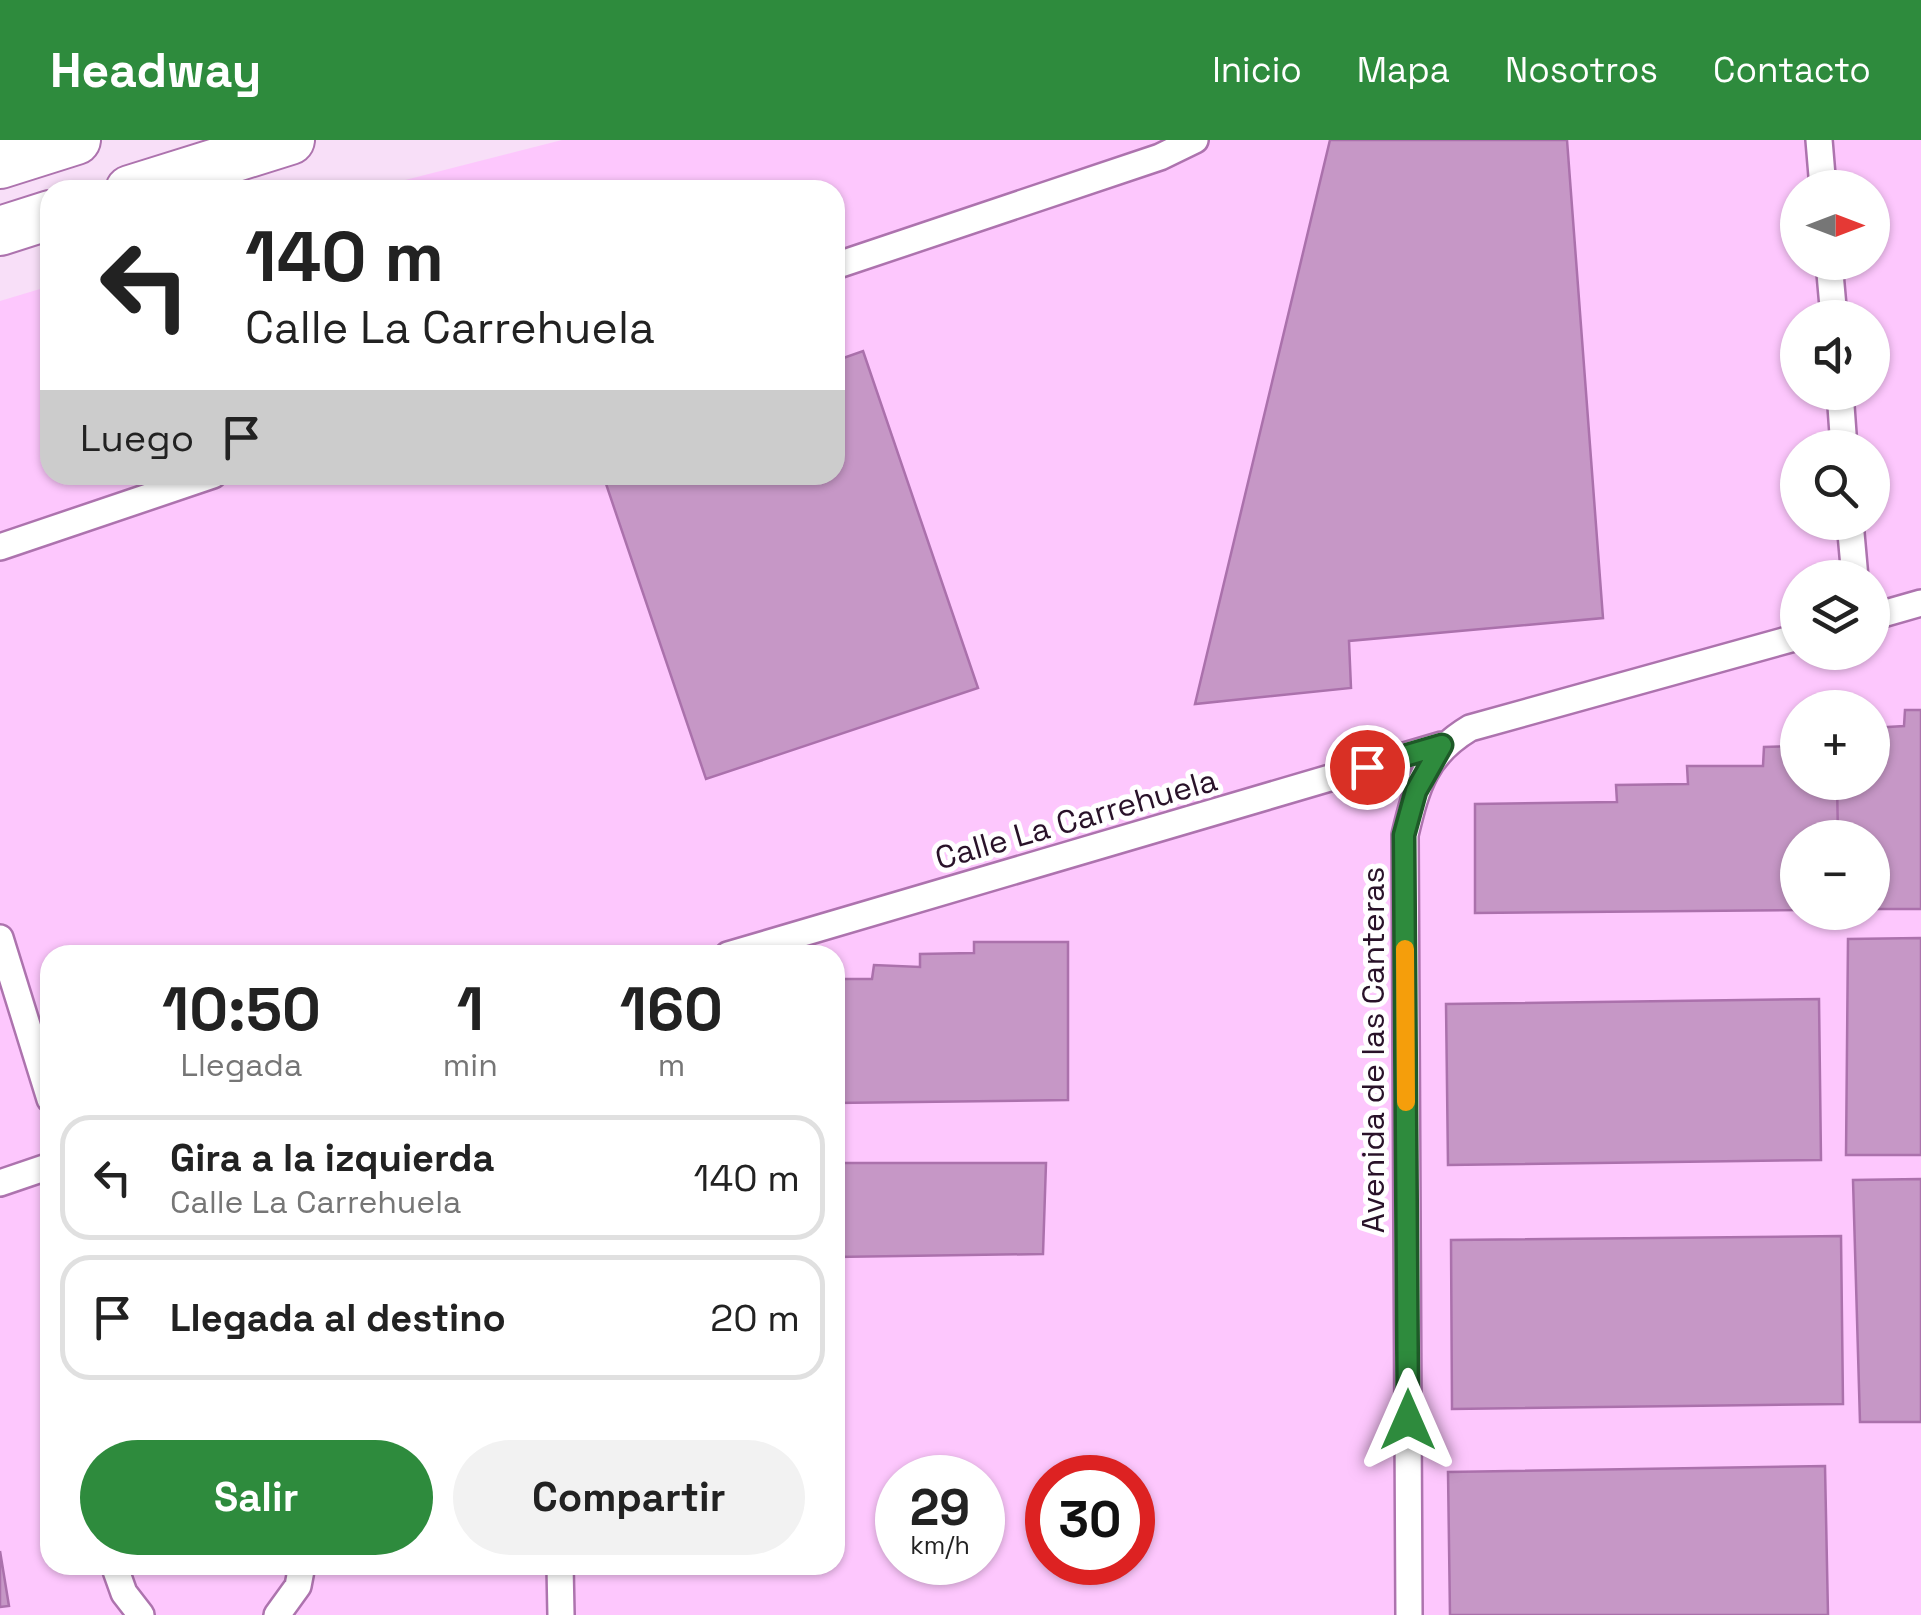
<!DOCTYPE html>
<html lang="es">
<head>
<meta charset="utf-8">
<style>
	:root { --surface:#fff; --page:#f2f2f2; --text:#222; --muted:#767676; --line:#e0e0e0; --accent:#2e8b3d }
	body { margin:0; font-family:"Space Grotesk",sans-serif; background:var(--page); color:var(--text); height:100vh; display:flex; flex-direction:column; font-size:38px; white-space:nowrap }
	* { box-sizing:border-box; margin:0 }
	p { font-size:32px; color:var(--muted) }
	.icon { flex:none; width:55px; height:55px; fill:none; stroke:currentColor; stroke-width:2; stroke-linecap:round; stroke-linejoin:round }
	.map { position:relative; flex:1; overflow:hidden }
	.sheet { position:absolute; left:40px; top:805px; width:805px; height:630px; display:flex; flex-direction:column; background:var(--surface); border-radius:30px; box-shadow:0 2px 8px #0004 }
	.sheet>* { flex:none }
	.top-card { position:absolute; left:40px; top:40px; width:805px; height:305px; border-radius:30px; box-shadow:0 2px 8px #0004; background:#fff; color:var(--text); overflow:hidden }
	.needle { width:65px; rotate:90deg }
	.tools { position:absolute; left:1780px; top:30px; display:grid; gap:20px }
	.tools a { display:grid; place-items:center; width:110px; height:110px; border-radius:50%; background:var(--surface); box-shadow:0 2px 8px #0004; font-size:50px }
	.speed { position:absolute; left:875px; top:1315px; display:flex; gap:20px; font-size:50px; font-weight:700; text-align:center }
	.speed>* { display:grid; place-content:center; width:130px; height:130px; border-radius:50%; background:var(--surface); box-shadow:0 2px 8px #0004; line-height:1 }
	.speed small { font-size:25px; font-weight:400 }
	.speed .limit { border:15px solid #d22; background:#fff; color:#111 }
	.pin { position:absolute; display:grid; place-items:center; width:85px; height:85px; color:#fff; margin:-42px; border:5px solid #fff; border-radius:50%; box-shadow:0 2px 10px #0007 }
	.me { position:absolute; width:110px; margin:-55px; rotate:0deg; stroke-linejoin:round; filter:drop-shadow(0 0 8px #0008) }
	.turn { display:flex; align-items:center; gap:35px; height:210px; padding:0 40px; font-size:45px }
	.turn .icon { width:130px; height:130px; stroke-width:2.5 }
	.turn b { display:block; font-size:70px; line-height:85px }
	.then { display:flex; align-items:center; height:95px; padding:0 40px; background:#0003; gap:20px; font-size:38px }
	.eta { display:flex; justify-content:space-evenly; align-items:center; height:170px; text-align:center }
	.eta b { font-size:60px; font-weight:700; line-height:70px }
	.cta { display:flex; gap:20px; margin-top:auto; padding:20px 40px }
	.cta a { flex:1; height:115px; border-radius:60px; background:var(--accent); color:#fff; font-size:40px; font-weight:700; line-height:115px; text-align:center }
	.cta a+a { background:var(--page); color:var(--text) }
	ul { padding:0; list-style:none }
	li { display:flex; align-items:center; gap:30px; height:125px; margin:0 20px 15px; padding:0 20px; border:5px solid var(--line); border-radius:30px }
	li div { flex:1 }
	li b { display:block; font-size:38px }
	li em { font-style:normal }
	header { display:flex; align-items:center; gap:60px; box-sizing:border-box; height:140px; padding:0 50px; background:var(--accent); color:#fff }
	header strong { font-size:48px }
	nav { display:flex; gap:55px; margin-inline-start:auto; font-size:35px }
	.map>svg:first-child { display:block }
</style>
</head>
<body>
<header>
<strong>Headway</strong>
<nav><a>Inicio</a><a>Mapa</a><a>Nosotros</a><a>Contacto</a></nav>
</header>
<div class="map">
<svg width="1921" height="1475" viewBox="0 0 1921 1475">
	<rect width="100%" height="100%" fill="#f8dff8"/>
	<!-- built -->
	<path fill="#fdc7fd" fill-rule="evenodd" d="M 562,0 L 1921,0 L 1921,1475 L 0,1475 L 0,161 L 50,146 L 50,335 L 835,335 L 835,50 L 366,50 ZM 1798,48 L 1872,48 L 1872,122 L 1798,122 ZM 1798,178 L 1872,178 L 1872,252 L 1798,252 ZM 1798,308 L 1872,308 L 1872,382 L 1798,382 ZM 1798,438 L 1872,438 L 1872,512 L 1798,512 ZM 1798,568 L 1872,568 L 1872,642 L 1798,642 ZM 1798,698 L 1872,698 L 1872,772 L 1798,772 ZM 50,815 L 835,815 L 835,1425 L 50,1425 ZM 898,1338 L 982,1338 L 982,1422 L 898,1422 ZM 1048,1338 L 1132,1338 L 1132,1422 L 1048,1422 Z"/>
	<!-- building -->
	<path fill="#c697c6" stroke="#ab71ac" stroke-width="2.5" d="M 1330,0 L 1567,0 L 1603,478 L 1349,501 L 1351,548 L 1195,564 Z
		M 863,211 L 978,548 L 706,639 L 603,335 L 835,335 L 835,221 Z
		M 1905,570 L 1921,570 L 1921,769 L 1872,769 L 1872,698 L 1838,698 L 1837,642 L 1872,642 L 1872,588 L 1904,586 Z
		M 1798,606 L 1798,642 L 1837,642 L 1838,698 L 1798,698 L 1798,770 L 1475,773 L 1475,664 L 1617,662 L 1616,645 L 1688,644 L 1687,626 L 1763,626 L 1764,607 Z
		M 1921,798 L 1921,1015 L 1846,1015 L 1848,799 Z
		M 974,802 L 1068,802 L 1068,960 L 835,963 L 835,839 L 872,839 L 874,825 L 920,827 L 920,814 L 974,813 Z
		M 1819,859 L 1821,1020 L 1448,1025 L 1446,864 Z
		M 835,1023 L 1046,1023 L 1043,1114 L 835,1117 Z
		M 1921,1039 L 1921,1282 L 1860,1282 L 1853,1040 Z
		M 1841,1096 L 1843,1264 L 1452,1269 L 1451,1100 Z
		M 1825,1326 L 1828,1475 L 1450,1475 L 1448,1332 Z
		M 0,1411 L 9,1466 L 0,1467 Z"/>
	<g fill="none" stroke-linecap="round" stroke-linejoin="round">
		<defs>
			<path id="minor" d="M 1819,0 L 1823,48
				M 1829,122 L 1834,178
				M 835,126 L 1160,17 L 1195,0
				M 1840,252 L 1844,308
				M 1850,382 L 1855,438
				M 0,407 L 213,335
				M 1872,477 L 1921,463
				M 0,798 L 50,959
				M 728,815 L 1442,605
				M 0,1043 L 50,1026
				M 114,1425 L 124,1453 L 141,1475
				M 560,1425 L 561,1475
				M 277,1475 L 298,1446 L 302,1425
				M 1409,1475 L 1405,695 C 1417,645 1425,615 1470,588 L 1798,497"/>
			<path id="motorway" d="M 0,24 L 76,0
				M 130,50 L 290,0
				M 0,91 L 50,75"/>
		</defs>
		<!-- minor casing -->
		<use href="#minor" stroke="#ad73ae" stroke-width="30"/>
		<!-- motorway casing -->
		<use href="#motorway" stroke="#ad73ae" stroke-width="52"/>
		<!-- minor -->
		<use href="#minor" stroke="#fff" stroke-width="25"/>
		<!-- motorway -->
		<use href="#motorway" stroke="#fff" stroke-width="48"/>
	</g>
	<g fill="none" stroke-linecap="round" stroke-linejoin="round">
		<defs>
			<path id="route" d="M 1367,627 L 1442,605 L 1416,651 L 1404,695 L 1408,1280"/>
		</defs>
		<!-- route casing -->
		<use href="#route" stroke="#1e5a28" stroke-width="25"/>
		<!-- route -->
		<use href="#route" stroke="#2e8b3d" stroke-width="18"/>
		<!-- slow -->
		<path stroke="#f59e0b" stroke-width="18" d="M 1405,809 L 1406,962"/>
	</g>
	<g text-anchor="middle" stroke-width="10" stroke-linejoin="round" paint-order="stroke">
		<!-- street labels -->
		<g font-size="32" fill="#291229" stroke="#fff">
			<text transform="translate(1076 679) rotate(-16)" y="11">Calle La Carrehuela</text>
			<text transform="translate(1373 910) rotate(-90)" y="11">Avenida de las Canteras</text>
		</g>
	</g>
</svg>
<div class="tools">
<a><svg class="needle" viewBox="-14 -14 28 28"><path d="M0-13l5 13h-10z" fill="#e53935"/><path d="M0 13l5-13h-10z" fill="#767676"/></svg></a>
<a><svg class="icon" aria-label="sound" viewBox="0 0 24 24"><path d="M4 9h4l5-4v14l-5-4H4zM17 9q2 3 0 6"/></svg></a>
<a><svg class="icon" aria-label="search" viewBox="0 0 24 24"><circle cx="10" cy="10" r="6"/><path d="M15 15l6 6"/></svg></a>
<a><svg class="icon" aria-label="layers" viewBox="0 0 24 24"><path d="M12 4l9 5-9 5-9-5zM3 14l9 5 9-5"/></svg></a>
<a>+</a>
<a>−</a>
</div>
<div class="speed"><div>29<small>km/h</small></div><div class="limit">30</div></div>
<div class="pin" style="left:1367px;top:627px;background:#d93025"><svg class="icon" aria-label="arrive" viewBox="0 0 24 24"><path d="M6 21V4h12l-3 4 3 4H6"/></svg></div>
<svg class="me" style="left:1408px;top:1280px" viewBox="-20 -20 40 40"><path d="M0-17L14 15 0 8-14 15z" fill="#2e8b3d" stroke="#fff" stroke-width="4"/></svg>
<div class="top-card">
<div class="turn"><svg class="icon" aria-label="left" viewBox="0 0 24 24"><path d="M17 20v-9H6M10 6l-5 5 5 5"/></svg><div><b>140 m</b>Calle La Carrehuela</div></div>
<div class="then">Luego<svg class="icon" aria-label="arrive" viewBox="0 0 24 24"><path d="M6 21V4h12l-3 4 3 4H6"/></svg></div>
</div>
<section class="sheet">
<div class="eta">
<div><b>10:50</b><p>Llegada</p></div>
<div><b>1</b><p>min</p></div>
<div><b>160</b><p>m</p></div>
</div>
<ul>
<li><svg class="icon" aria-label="left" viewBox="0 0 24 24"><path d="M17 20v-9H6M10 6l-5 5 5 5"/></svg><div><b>Gira a la izquierda</b><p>Calle La Carrehuela</p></div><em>140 m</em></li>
<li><svg class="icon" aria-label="arrive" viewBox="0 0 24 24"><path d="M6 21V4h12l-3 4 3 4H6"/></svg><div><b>Llegada al destino</b></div><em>20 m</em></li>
</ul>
<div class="cta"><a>Salir</a><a>Compartir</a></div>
</section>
</div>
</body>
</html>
